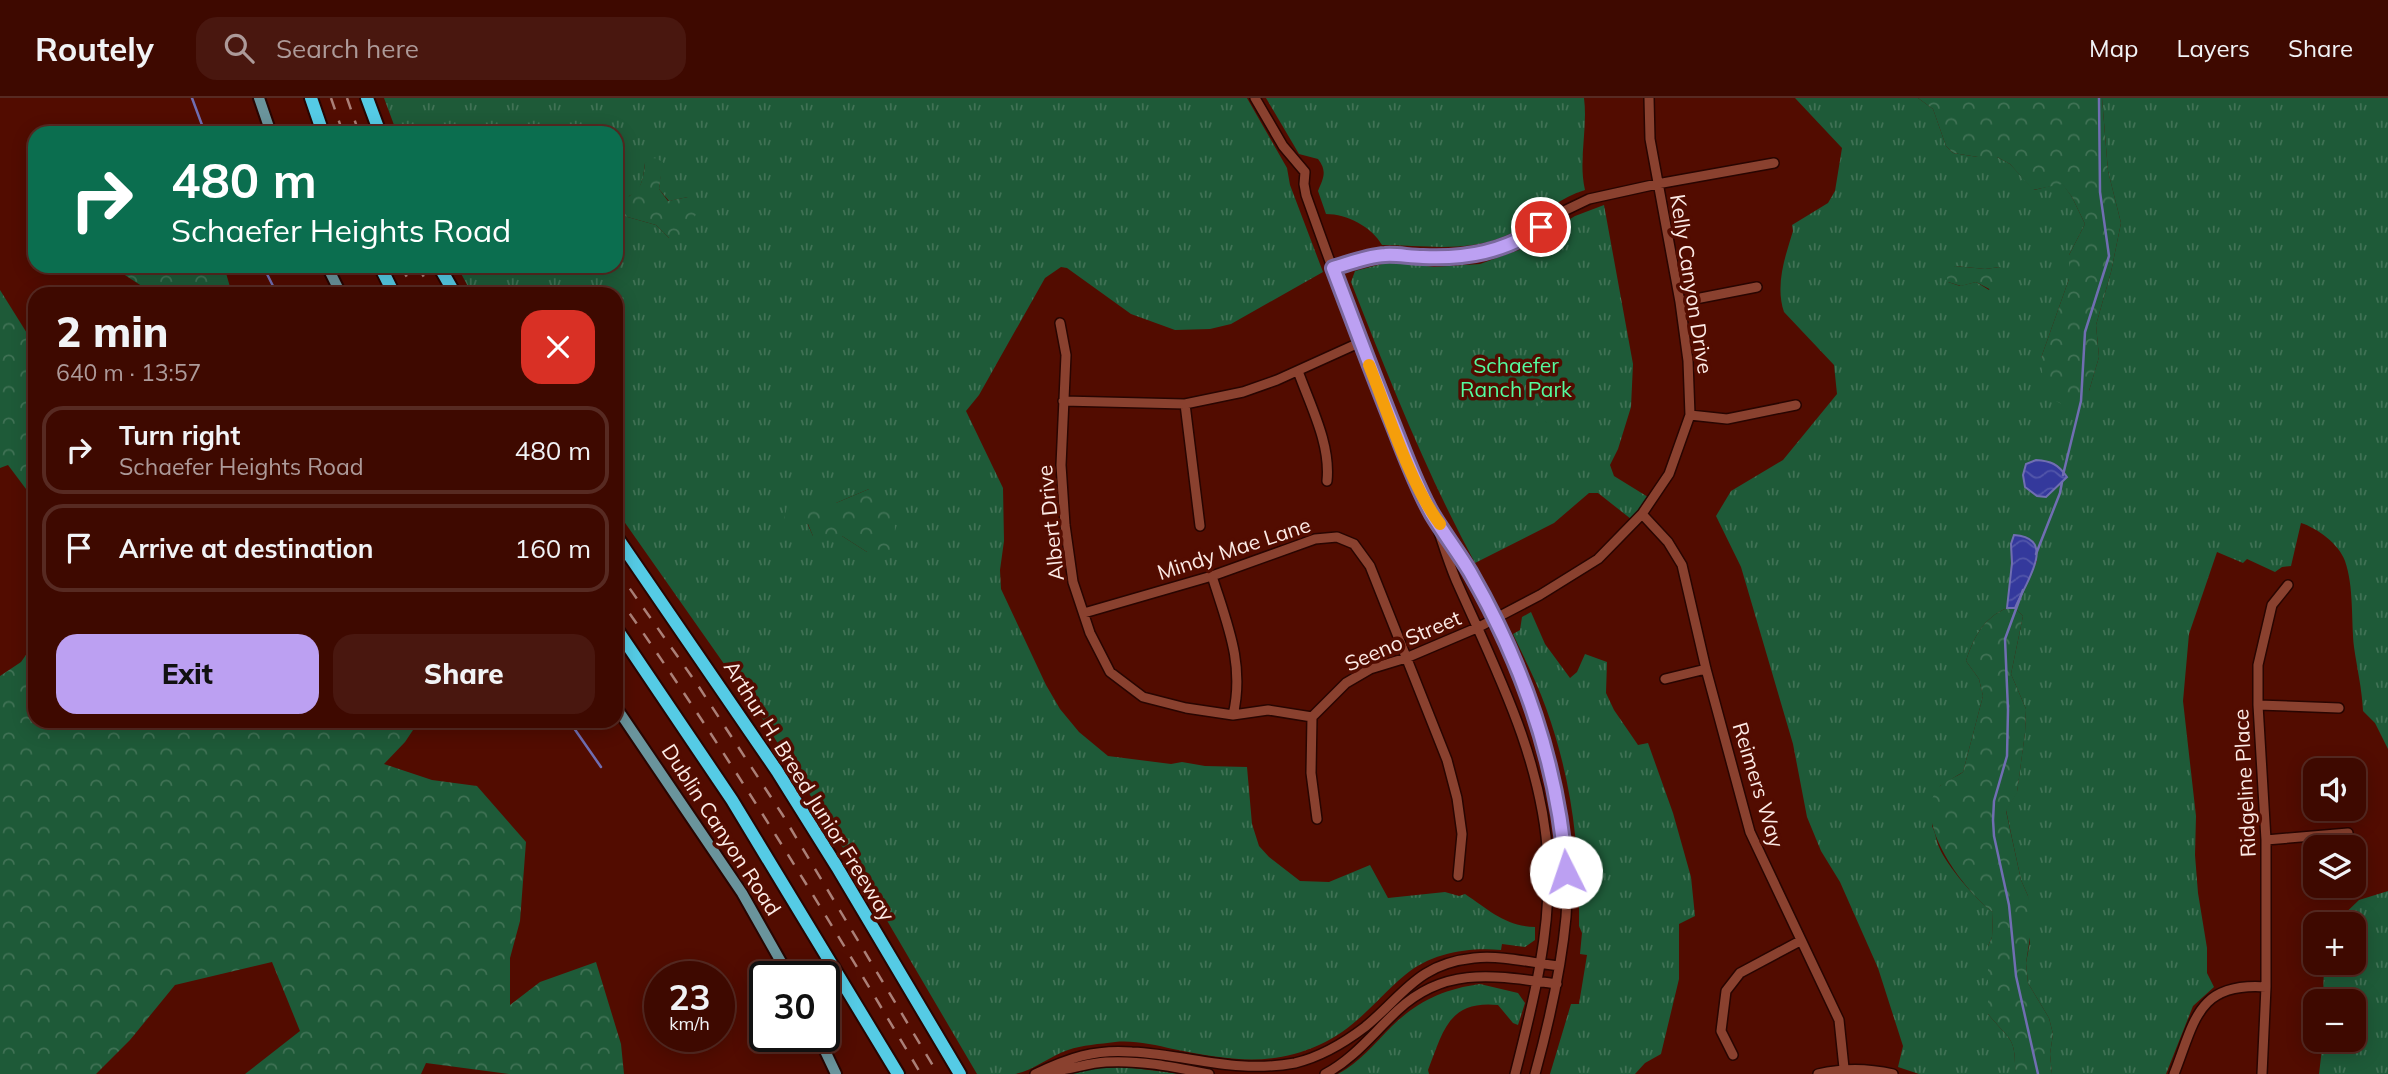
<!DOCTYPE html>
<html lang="en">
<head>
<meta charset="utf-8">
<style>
	:root { --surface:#3e0900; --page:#49170f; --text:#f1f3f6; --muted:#ad9a99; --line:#572a22; --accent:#bca0f2 }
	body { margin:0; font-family:Mulish,sans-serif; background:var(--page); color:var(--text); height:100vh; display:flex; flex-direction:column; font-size:26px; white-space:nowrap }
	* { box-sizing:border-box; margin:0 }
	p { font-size:23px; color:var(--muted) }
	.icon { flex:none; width:38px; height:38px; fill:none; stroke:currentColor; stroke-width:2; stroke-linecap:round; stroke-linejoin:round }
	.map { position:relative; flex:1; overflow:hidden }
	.drawer { position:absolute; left:28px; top:189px; width:595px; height:441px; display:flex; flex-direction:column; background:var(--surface); border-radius:21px; box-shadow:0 4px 18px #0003,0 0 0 2px var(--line) }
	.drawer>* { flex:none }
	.hud { position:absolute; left:28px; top:28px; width:595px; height:147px; border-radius:21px; box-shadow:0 4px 18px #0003,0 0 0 2px var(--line); background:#0b6e4f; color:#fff; overflow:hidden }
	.controls { position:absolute; left:2303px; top:660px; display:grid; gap:14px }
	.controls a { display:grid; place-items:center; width:63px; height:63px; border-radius:14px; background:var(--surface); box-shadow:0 4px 18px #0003,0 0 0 2px var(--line); font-size:35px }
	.speed { position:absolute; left:644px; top:863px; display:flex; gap:14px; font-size:35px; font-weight:700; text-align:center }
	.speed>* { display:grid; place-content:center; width:91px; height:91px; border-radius:50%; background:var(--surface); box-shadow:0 4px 18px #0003,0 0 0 2px var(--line); line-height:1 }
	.speed small { font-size:18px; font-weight:400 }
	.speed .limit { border:4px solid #111; border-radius:10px; background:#fff; color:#111 }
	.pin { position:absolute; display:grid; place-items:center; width:60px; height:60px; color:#fff; margin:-30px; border:4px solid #fff; border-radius:50%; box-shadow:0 2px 7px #0007 }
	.me { position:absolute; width:77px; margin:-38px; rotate:356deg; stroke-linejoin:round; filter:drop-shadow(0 0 5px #0008) }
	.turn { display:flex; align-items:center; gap:24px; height:147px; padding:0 28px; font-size:32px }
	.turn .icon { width:91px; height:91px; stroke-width:2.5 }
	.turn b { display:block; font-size:49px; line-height:60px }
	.round { display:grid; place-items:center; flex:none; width:74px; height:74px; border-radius:21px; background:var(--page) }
	.overview { display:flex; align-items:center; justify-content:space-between; height:119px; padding:0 28px }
	h1 { font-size:42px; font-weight:800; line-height:52px }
	.button { display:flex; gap:14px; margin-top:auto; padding:14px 28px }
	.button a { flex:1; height:80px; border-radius:21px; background:var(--accent); color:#111; font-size:28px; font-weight:800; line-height:80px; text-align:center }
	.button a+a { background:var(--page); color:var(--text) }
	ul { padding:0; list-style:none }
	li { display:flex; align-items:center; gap:21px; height:88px; margin:0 14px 10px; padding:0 14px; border:4px solid var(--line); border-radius:21px }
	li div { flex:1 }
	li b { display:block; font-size:26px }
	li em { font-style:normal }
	header { display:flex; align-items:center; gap:42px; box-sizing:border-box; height:98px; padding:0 35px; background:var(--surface); border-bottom:2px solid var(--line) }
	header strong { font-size:33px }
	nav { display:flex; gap:38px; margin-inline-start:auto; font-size:24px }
	.search { width:490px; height:63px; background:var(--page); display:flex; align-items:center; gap:18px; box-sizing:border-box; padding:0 24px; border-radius:21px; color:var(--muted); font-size:26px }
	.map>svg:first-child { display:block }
</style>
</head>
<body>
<header>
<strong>Routely</strong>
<div class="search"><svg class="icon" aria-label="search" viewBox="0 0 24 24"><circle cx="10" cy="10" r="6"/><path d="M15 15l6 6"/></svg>Search here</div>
<nav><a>Map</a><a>Layers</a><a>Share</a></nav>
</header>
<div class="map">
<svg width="2388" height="976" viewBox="0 0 2388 976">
	<defs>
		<pattern id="grass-tufts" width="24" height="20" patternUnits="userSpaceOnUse" patternTransform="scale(1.75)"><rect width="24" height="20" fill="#1e5a38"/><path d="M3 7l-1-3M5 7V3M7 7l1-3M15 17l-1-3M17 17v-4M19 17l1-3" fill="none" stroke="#407255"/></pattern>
		<pattern id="forest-crowns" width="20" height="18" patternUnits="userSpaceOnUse" patternTransform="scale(1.75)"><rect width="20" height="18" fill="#1e5a38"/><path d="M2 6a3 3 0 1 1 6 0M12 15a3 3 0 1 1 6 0" fill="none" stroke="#407255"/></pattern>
		<pattern id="water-waves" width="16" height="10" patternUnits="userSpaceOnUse" patternTransform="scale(1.75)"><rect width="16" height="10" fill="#34399c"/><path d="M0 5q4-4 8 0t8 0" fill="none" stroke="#5256aa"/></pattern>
	</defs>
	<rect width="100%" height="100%" fill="#520c00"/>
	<!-- grass -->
	<path fill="url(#grass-tufts)" fill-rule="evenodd" d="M 384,0 L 1247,0 L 1287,70 L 1290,87 L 1323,174 L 1231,226 L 1210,231 L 1175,232 L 1131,216 L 1067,170 L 1061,169 L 1045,180 L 979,297 L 966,313 L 1003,390 L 1004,443 L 1000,472 L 1001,491 L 1046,587 L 1060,611 L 1079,634 L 1108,658 L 1171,666 L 1182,664 L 1205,668 L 1247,669 L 1252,726 L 1259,748 L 1269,759 L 1300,783 L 1329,784 L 1370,767 L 1388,800 L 1445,794 L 1459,798 L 1465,796 C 1489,812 1505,828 1535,829 L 1535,842 L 1525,849 L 1502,846 L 1501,852 C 1468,849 1431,855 1405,877 C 1375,902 1357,930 1319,947 C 1268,970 1225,961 1173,951 C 1155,947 1134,942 1115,944 C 1100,946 1082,947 1068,952 C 1050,958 1033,973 1015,976 C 1003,976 989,976 977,976 L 865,785 L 762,620 L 616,412 L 616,196 L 472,196 L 457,168 L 616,168 L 616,35 L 397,35 ZM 662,64 L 659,91 L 669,103 L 688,99 L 669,140 L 656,127 L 624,118 L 629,98 L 638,94 L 643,80 L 645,65 ZM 869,391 L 867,454 L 842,438 L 813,438 L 798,405 L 836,405 Z
		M 1266,0 L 1584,0 C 1588,31 1578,62 1585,92 C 1554,101 1534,125 1505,138 C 1466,155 1423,147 1382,147 C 1372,129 1347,116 1326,116 L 1318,93 C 1324,79 1327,73 1318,61 L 1299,56 Z
		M 1795,0 L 1918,0 L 1933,11 L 1946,48 L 1953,55 L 1978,59 L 1997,59 L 2010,66 L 2034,92 L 2062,85 L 2072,99 L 2085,126 L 2069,157 L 2069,181 L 2041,260 L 2089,293 L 2099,259 L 2096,227 L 2111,174 L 2121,125 L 2108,73 L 2102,0 L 2388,0 L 2388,651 L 2375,625 L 2363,613 C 2362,591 2357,570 2354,549 C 2351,521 2354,489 2345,463 C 2339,446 2317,430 2301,425 L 2291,468 L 2282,469 L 2275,474 L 2247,461 L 2243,465 L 2217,454 L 2189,536 L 2183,603 L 2196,718 L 2195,757 L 2198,795 L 2207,850 L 2207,875 L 2214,889 L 2193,908 L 2166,976 L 2052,976 L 2050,956 L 2053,936 L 2049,920 L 2028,885 L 2026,865 L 2030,844 L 2028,798 L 2021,782 L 2006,712 L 2017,694 L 2025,635 L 2026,611 L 2011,576 L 2023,518 L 2015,510 L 2037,463 L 2011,446 L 2012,465 L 2007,510 C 1983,520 1974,539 1966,563 L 1979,581 L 1983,598 L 1963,674 L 1940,688 L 1932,728 C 1936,736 1936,742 1939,749 C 1946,767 1978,804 1993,814 L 1992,839 L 1988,848 L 1988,916 C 2010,943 2016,938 2015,976 L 1919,976 L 1898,969 L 1903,948 L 1878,870 L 1840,784 L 1821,753 L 1807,719 L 1793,646 L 1741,469 L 1716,418 L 1731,393 L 1783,362 L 1837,296 L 1834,267 L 1784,214 C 1775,187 1785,159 1793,133 L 1792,127 L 1828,105 L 1835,93 L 1842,50 ZM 1955,168 L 1985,171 L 2000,169 L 1989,192 L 1976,184 L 1960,188 L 1948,184 Z
		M 1604,107 L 1633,266 L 1631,309 L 1618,351 L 1610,367 L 1614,378 L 1648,399 L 1631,421 L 1598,395 L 1589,395 L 1554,425 L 1475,465 C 1426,374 1389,281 1351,184 L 1355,173 L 1386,165 L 1403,165 L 1434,169 L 1480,166 L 1519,152 L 1575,118 Z
		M 1531,514 L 1545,546 L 1570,580 L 1577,574 L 1585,556 L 1607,564 L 1606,595 L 1614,612 L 1638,647 L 1648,645 L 1673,715 L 1691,779 L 1695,818 L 1679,826 L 1679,881 L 1661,956 L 1645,965 L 1635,976 L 1550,976 L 1571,906 L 1579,906 L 1587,857 L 1580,856 L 1582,835 L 1579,828 C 1580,751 1572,682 1546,610 C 1537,584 1524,560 1513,536 L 1520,532 L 1522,519 Z
		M 2388,793 L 2388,976 L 2319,976 L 2323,942 L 2354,942 L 2354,903 L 2323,903 L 2324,865 L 2354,864 L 2354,826 L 2334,826 L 2359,802 Z
		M 1480,886 L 1518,895 L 1525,905 L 1518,927 L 1513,925 L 1498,907 C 1448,902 1443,934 1428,972 L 1429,976 L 1338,976 C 1360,964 1374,946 1392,928 C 1418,903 1444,891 1480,886 Z
		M 1124,969 L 1182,976 L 1066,976 L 1098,970 Z"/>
	<!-- forest -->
	<path fill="url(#forest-crowns)" d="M 1918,0 L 2102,0 L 2108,73 L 2121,125 L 2111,174 L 2096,227 L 2099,259 L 2089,293 L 2082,305 L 2073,312 L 2056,303 L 2043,285 L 2041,260 L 2069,181 L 2069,157 L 2085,126 L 2072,99 L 2062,86 L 2033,92 L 2010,66 L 1997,59 L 1978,59 L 1953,55 L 1946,48 L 1933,11 Z
		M 655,60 L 663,64 L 659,91 L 668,103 L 688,99 L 700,107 L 687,136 L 676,141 L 669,140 L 656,127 L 624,118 L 617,107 C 638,91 642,94 645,65 Z
		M 111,168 L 224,168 L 232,196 L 154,196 Z
		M 1955,168 L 1985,171 L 2000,169 L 2008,173 L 2003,188 L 1995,194 L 1976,184 L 1961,188 L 1948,184 L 1946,175 Z
		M 0,192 L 35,248 L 35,403 L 8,367 L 0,370 Z
		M 869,391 C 898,406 900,432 888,460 L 867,454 L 842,438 L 813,438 L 808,426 L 794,427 L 784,421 L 787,409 L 798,405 L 836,405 Z
		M 2007,510 L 2015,510 L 2023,518 L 2011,576 L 2026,611 L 2025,635 L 2017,695 L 2006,713 L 2021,782 L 2028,798 L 2033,820 L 2026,865 L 2028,885 L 2049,920 L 2053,936 L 2050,956 L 2052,976 L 2015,976 C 2016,938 2010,943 1988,916 L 1988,848 L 1992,839 L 1993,814 C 1966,795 1908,720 1940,688 C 1946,682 1957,679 1963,674 L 1983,598 L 1979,581 L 1966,563 C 1974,539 1983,520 2007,510 Z
		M 35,544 L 35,623 L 419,623 L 405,644 L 384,666 L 432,682 L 477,688 L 526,744 L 520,823 L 510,860 L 510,907 L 540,884 L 596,864 L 621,946 L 624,976 L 509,976 L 426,965 L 421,976 L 245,976 L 300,933 L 272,864 L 175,887 L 130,942 L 96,976 L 0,976 L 0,578 L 21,564 Z"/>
	<!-- pitch -->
	<path fill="#1e5a38" d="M 1561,289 L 1574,305 L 1549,325 L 1546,324 L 1535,310 Z"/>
	<!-- water -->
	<path fill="url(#water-waves)" stroke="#706eb2" stroke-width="2" d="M 2036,362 C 2051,363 2058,366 2067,379 L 2046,399 L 2037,398 L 2025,389 L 2023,377 L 2026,366 Z
		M 2014,437 C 2060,440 2023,489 2015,510 L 2007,510 L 2012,465 L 2011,446 Z"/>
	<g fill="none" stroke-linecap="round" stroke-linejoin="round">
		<!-- stream -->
		<path stroke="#706eb2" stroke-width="2.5" d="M 192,0 L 205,35
			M 263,168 L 277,196
			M 2063,377 L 2081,303 L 2085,234 L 2109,158 L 2100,94 L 2099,0
			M 2036,456 L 2060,395 L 2062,384
			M 2023,492 L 2005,541 L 2008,612 L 2007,658 L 1994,703 L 1993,722 L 1994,738 L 2009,807 L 2016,878 L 2038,976
			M 569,623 L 601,669"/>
		<defs>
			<path id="minor" d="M 1255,0 L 1283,48 L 1305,74 L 1304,86 L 1306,97 C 1338,187 1371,277 1408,365 C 1415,382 1426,399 1433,417 C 1441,439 1447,461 1456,482 C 1496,572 1543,662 1548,762 C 1551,836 1533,905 1515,976
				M 1333,170 L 1366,159 L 1388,156 L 1453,160 L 1488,154 L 1528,137 L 1566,112 L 1589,101 L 1657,86 L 1774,65
				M 1680,204 L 1757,189
				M 1060,225 L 1066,257 L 1061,367 L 1065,427 L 1073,484 L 1090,535 L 1110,574 L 1143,599 L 1186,610 L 1233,617 L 1268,612 L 1312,619
				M 1298,273 C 1310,307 1331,346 1327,383
				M 1063,303 L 1185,306 L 1243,294 L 1277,282 L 1361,244
				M 1185,306 L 1200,428
				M 1690,317 L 1727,321 L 1796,307
				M 1642,416 L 1668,444 L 1682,467 L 1706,571 L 1750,734 L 1839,922 L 1844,970
				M 1436,421 C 1511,520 1576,694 1566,819 C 1561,873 1549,925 1535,976
				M 1212,478 C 1227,526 1245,566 1233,617
				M 1084,515 L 1212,478 L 1315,441 L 1337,439 L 1354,446 L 1370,468 L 1447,662 L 1457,700 L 1462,736 L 1458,778
				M 1665,581 L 1706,571
				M 2258,607 L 2339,610
				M 1312,619 L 1346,585 L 1370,571 L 1406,560 L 1479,529 L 1540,497 L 1598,461 L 1642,416 L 1669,376 L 1690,317 L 1688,263 L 1680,204 L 1650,41 L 1649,0
				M 1312,619 L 1311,675 L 1317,721
				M 2266,742 L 2348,735
				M 1733,957 L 1721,933 L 1726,893 L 1740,875 L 1800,843
				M 1042,973 C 1064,975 1084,965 1106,964 C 1141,962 1174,969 1209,976
				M 1035,976 C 1069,960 1094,951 1132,954 C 1190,957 1234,976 1295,965 C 1320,959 1344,945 1365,929 C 1404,897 1417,866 1474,860 C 1502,857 1532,865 1559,868
				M 1325,976 C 1355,960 1373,935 1398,912 C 1446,867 1497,878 1557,886
				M 1818,976 C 1844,970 1866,970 1893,976
				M 2174,976 C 2195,923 2197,884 2266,889
				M 2262,976 L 2266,889 L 2266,742 L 2258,607 L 2258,567 L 2272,507 L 2288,487"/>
			<path id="major" d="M 259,0 L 271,35
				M 327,168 L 341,196
				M 616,609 L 742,795 L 789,878
				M 818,938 L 836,976"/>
			<path id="highway" d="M 311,0 L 323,35
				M 367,0 L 380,35
				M 380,168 L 394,196
				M 439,168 L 455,196
				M 616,438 L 777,673 L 837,769 L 960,976
				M 616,530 L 732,702 L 898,976"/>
		</defs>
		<!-- minor casing -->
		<use href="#minor" stroke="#280501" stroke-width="12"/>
		<!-- major casing -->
		<use href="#major" stroke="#280501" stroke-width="14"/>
		<!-- highway casing -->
		<use href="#highway" stroke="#280501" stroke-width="16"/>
		<!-- minor -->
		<use href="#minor" stroke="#8a412f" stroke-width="9"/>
		<!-- major -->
		<use href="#major" stroke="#6a949c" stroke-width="10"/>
		<!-- highway -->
		<use href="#highway" stroke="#55cbe5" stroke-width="12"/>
		<!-- rail -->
		<path stroke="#ab8078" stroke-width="2.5" stroke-dasharray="12 12" stroke-linecap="butt" d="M 331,0 L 343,35
			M 347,0 L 359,35
			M 401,168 L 416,196
			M 418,168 L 433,196
			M 616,471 L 697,586 L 782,716 L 938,976
			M 616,496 C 726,652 824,813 921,976"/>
	</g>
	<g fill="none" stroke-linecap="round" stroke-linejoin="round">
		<defs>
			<path id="route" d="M 1541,129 C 1504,154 1466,161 1423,159 C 1410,159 1397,156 1385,157 C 1367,158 1350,165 1333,170 C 1352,220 1370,269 1390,319 C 1403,351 1415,386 1432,416 C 1444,436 1458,454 1470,474 C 1523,566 1558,668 1566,774"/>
		</defs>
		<!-- route casing -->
		<use href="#route" stroke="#7a689d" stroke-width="18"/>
		<!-- route -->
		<use href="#route" stroke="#bca0f2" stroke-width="12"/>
		<!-- slow -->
		<path stroke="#f59e0b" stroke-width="12" d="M 1369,267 C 1388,314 1410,387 1440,426"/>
	</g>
	<g text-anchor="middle" stroke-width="7" stroke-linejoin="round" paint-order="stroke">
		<!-- street labels -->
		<g font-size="21" fill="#fceae5" stroke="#520c00">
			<text transform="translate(1691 186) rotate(81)" y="7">Kelly Canyon Drive</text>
			<text transform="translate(1051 425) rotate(-96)" y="7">Albert Drive</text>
			<text transform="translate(1234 451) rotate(-18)" y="7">Mindy Mae Lane</text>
			<text transform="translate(1403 543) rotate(-23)" y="7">Seeno Street</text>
			<text transform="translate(2245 685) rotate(-93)" y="7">Ridgeline Place</text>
			<text transform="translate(1758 687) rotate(73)" y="7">Reimers Way</text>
			<text transform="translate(809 693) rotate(58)" y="7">Arthur H. Breed Junior Freeway</text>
			<text transform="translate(721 732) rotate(57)" y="7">Dublin Canyon Road</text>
		</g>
		<!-- park labels -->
		<g font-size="21" fill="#54fb9e" stroke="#520c00">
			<text x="1516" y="275">Schaefer<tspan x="1516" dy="24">Ranch Park</tspan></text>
		</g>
	</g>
</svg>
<div class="controls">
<a><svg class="icon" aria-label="sound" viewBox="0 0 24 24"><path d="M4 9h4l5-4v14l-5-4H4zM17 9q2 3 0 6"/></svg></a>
<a><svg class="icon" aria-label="layers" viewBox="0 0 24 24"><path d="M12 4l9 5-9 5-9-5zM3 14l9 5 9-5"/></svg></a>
<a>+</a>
<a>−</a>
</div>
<div class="speed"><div>23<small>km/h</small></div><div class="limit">30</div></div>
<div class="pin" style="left:1541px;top:129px;background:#d93025"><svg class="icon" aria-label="arrive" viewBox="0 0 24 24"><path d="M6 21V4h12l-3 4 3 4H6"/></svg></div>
<svg class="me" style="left:1566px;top:774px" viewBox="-20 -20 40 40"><circle r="19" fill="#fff"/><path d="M0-13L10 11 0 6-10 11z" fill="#bca0f2"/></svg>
<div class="hud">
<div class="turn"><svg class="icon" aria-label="right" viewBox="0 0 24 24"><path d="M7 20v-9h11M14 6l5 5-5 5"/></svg><div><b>480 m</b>Schaefer Heights Road</div></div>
</div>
<section class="drawer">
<div class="overview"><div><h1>2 min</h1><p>640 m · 13:57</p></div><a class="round" style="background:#d93025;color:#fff"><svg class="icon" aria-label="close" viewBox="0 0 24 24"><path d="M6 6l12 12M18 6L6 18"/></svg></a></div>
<ul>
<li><svg class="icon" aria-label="right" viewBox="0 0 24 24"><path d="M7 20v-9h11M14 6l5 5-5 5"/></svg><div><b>Turn right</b><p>Schaefer Heights Road</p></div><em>480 m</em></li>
<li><svg class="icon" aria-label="arrive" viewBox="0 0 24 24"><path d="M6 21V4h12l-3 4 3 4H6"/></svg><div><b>Arrive at destination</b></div><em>160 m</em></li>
</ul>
<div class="button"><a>Exit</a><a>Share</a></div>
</section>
</div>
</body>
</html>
